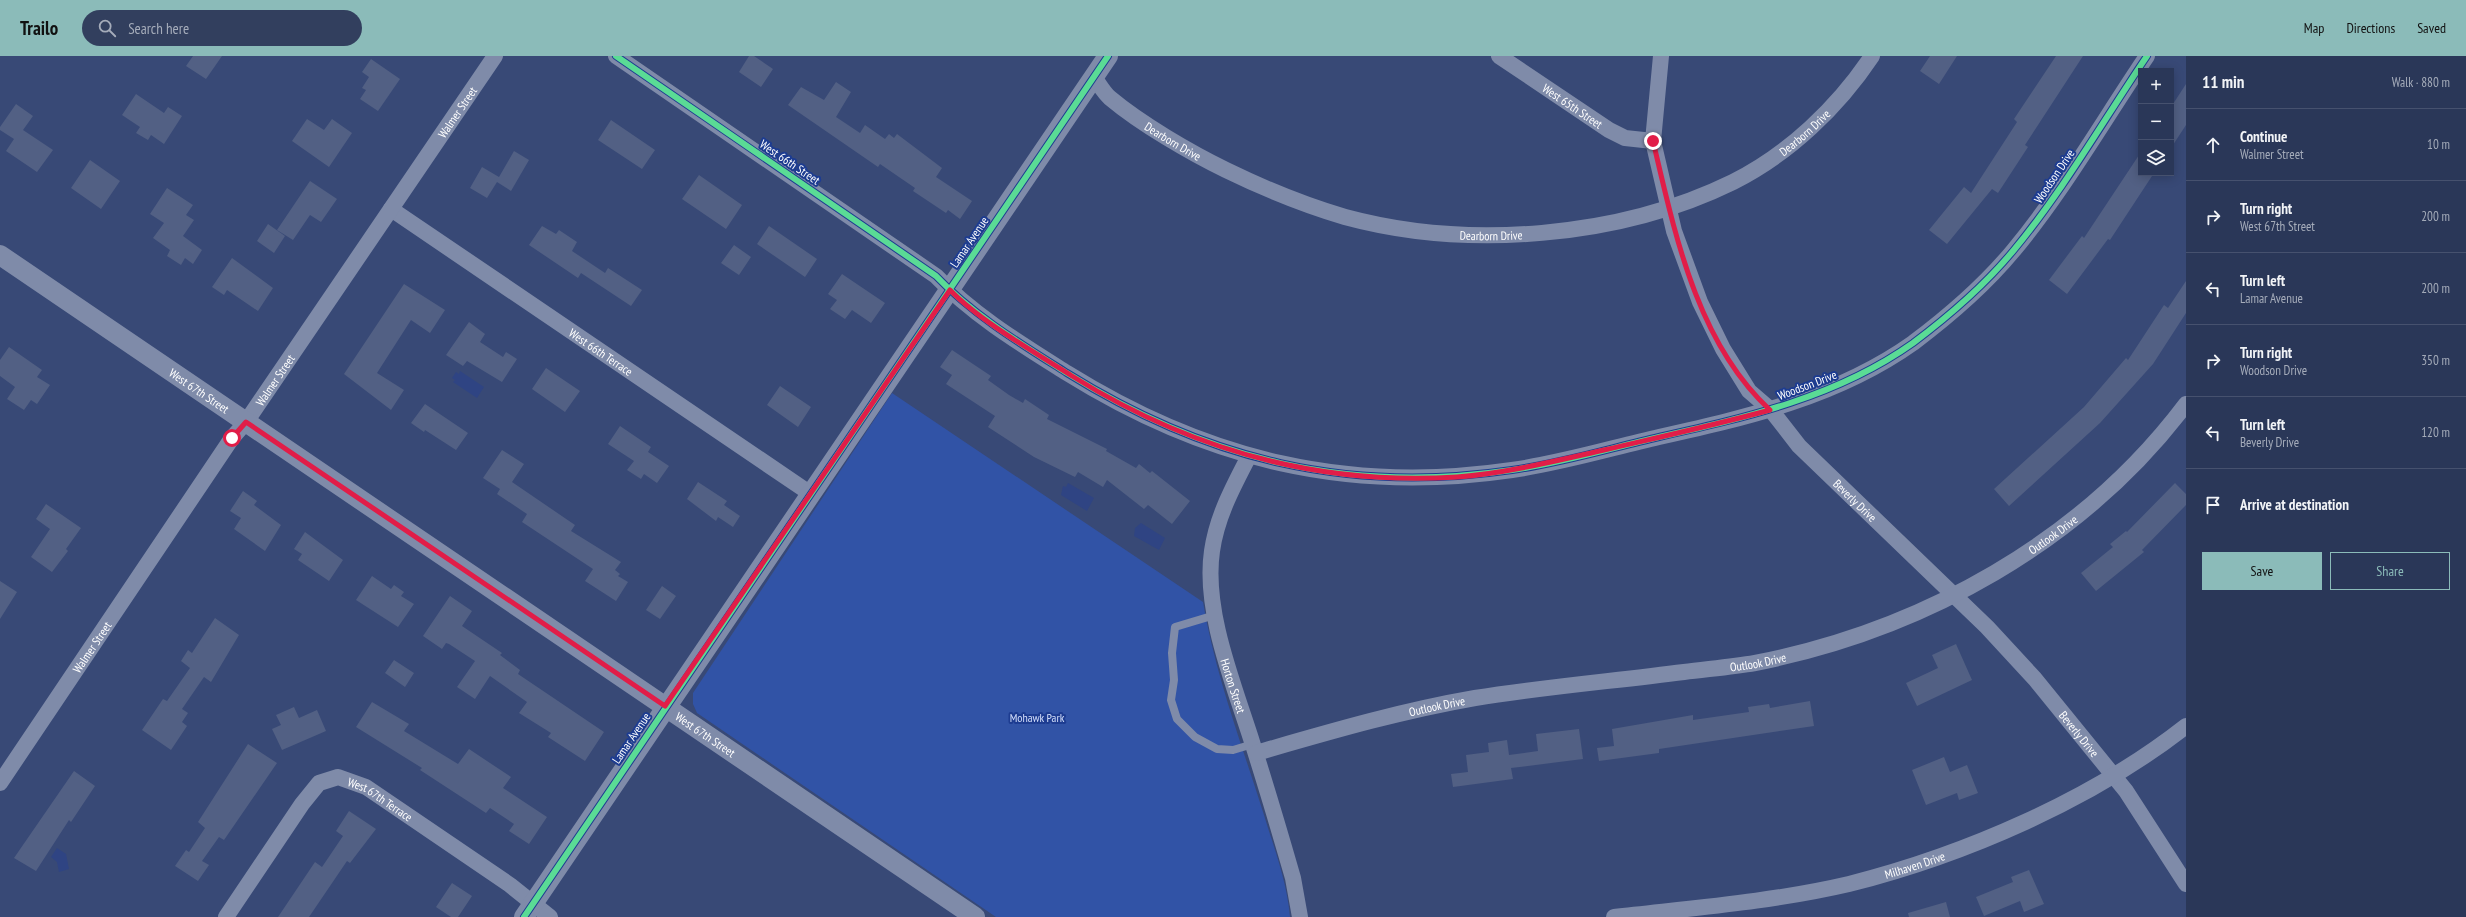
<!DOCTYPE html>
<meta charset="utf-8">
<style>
body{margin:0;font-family:"PT Sans Narrow",sans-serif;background:#323f5e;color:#f1f3f6}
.controls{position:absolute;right:12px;top:12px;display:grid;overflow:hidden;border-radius:0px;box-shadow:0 2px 10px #0003}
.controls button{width:36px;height:36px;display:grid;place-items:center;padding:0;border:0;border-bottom:1px solid #46516e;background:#2a3758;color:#f1f3f6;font:20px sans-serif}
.stop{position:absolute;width:12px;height:12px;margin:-9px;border:3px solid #e11d48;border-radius:50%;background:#fff}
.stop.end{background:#e11d48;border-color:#fff;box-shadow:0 1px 4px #0008}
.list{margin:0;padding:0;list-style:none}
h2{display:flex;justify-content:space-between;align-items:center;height:52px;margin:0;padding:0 16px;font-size:17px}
h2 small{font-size:13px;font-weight:400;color:#a5acba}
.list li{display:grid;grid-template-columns:26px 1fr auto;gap:12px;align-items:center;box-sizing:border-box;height:72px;padding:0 16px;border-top:1px solid #46516e}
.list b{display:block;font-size:15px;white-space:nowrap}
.list p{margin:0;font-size:13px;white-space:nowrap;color:#a5acba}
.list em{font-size:13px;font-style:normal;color:#a5acba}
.actions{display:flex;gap:8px;padding:12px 16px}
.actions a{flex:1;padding:9px 0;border:1px solid #8bbbb9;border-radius:0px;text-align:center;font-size:14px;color:#8bbbb9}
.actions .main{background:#8bbbb9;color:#111}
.icon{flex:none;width:22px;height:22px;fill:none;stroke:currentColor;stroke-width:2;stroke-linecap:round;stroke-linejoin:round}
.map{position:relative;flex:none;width:2186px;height:861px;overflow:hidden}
header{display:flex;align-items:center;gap:24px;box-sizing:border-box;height:56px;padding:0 20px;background:#8bbbb9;color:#111}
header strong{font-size:19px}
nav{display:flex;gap:22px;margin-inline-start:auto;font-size:14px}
.search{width:280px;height:36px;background:#323f5e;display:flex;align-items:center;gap:10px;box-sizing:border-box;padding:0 14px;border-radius:22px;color:#a5acba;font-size:15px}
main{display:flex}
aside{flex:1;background:#2a3758}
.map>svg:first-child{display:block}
.green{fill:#3153a6}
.water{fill:#2f4483}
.building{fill:#526084}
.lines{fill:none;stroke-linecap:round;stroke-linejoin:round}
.service{stroke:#7f8ba9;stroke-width:8}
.minor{stroke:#7f8ba9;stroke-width:16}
.tertiary{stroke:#7f8ba9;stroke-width:20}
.cycleway-casing{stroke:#1d3c91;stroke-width:8}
.cycleway{stroke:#5adb95;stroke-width:6}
.route{stroke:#e11d48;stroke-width:5}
.labels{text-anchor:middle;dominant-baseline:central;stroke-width:4;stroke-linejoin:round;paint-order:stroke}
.street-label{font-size:12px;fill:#fff;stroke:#1d3c91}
.park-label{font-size:12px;fill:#d2defa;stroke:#1d3c91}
</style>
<header>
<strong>Trailo</strong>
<div class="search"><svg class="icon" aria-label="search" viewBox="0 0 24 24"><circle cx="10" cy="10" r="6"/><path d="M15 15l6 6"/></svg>Search here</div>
<nav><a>Map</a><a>Directions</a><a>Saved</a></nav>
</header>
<main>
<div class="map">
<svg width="2186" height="861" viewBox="0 0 2186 861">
<rect width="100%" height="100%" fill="#384976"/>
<!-- green -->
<path class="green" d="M892,337L1203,546C1215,618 1242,689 1264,759C1274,792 1287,826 1290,861H996L697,657L693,648V637Z"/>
<!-- water -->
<path class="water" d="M460,315L484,331L477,342L453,326L455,324L452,322L456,316L459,318Z
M1068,427L1094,442L1087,455L1061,439L1063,430L1066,431Z
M1141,467L1165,482L1159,494L1134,480L1135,472Z
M57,792L66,798L69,813L59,816L57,806L51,801Z"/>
<!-- building -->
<path class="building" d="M193,0H222L206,23L186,10Z
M749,0H754L773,13L761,31L739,16Z
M1930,0H1957L1939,28L1920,15Z
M2056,0H2083L2025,89L2028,91L1998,137L1992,133L1947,188L1929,174L1964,131L1971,137L2017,66L2014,63Z
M371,3L400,23L378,55L360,43L366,34L362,32L369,21L362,16Z
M836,26L851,36L836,61L860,77L865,69L885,83L889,78L894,82L897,78L942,112L936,121L972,145L960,163L948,154L946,157L913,135L915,132L880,108L878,111L788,49L801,31L824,44Z
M2186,28V69L2171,92V51Z
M136,38L164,57L168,51L182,60L164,88L151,79L148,84L136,77L140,71L122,59Z
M16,48L33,60L23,74L53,94L37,116L6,95L14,83L0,74V71Z
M307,63L324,74L332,63L352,77L329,111L292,85Z
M611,64L655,94L642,113L598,84Z
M514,95L529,104L511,135L497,126L487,142L470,132L482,111L499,121Z
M2141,96V117H2154L2110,184L2108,183L2067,238L2049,224L2082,180L2084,182Z
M90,104L120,125L101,153L71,132Z
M699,119L742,149L726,173L682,143Z
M310,125L337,143L321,166L310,159L293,184L277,174Z
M167,132L193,149L186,159L194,164L183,180L202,194L193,208L185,202L181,209L167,200L170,194L153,182L164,167L150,158Z
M268,168L285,180L274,197L257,185Z
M542,170L556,178L559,174L577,186L572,195L605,217L608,212L642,234L631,250L581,217L578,222L529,189Z
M769,170L817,203L805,221L757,188Z
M734,189L751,201L739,219L721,207Z
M232,202L273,232L258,255L227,234L224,239L212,231Z
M842,218L885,247L871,267L852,254L845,263L830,253L837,244L828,238Z
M2186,225V257L2153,308L2100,367L2009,450L1994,433L2084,351L2126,302L2128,304L2164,249L2168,252Z
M404,228L445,254L430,277L411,264L377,317L404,334L391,354L344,318Z
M469,266L485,278L480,286L503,301L506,296L517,303L502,326L467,305L463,310L446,299Z
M9,291L42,314L37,321L50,329L37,348L31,344L24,354L7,343L15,331L0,320V304Z
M952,294L991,320L988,324L1009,339L1023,347L1025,343L1049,359L1047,363L1107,393L1106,395L1136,412L1139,408L1150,417L1152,415L1190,445L1172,468L1148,449L1144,453L1107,424L1103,431L1078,416L1075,421L1034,401L988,371L995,360L946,328L952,319L940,311Z
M546,312L580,335L565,356L532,333Z
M780,330L811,351L798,371L767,349Z
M425,348L468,377L456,394L425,374L424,376L411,367Z
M620,370L651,391L648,396L669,410L657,427L644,418L641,423L627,414L634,405L608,388Z
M502,394L524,408L512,426L575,469L571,475L621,506L615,514L620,518L618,520L628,526L616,545L585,525L593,513L522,466L527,458L497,438L500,433L483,422Z
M698,426L727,445L724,449L740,460L733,471L718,461L716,465L687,443Z
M2175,427L2186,438V449L2142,494L2144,496L2096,535L2081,517L2113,491L2110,488L2126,475L2127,476Z
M243,435L257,445L254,449L281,469L265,495L234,473L241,462L230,455Z
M46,448L81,472L66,493L68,495L52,516L31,501L50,473L36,463Z
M305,476L343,504L329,525L298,504L302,498L294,493Z
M372,520L391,533L394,529L404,536L401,540L414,548L398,571L356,544Z
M0,525L17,536L0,563Z
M662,530L676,540L660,563L646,554Z
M450,540L472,555L462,570L502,597L500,599L520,614L518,618L604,676L585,705L548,681L551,677L519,657L527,646L490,620L475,643L457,631L475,605L449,588L446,587L442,593L423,580Z
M215,562L239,579L211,626L204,621L182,653L188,657L182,666L187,670L171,694L142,674L163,643L167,645L190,612L181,605L188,594L192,597Z
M1956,588L1972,624L1917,650L1906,627L1938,612L1932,599Z
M394,604L414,617L405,631L385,617Z
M1810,645L1814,670L1659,693V697L1599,705L1597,692L1614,690L1612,673L1693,659V664L1749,656L1748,651L1769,648L1770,652Z
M372,646L409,668L404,675L458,708L469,693L511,721L503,732L547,761L529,788L509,775L514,768L490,752L486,757L420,714L422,712L356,671Z
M294,651L299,662L317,654L326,675L282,694L272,673L281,669L276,659Z
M1579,673L1583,703L1511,712L1513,723L1453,731L1451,718L1468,716L1466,699L1489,696L1488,687L1507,684L1509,699L1538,695L1536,678Z
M248,688L277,707L224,784L219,781L202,805L209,809L198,825L175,810L186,794L189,796L205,772L198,766Z
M1944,701L1950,716L1967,709L1978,737L1959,744L1957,737L1926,749L1912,714Z
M74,715L95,730L71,766L69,764L36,815L14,802Z
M349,755L376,773L350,807L347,805L309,861H278L315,806L322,811L343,780L336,775Z
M2029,814L2044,848L2024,856L2020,845L1984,860L1976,841L2013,826L2011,821Z
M452,827L472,840L458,861H451L436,851Z
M1946,846L1950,861H1909L1908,857Z"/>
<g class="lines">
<!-- service -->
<path class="service" d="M1215,559L1175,571L1172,597L1174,624L1171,644L1177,663L1195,681L1217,693L1233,694L1253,688"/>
<!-- minor -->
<g class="minor">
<path d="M616,0L936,220C973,259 1021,288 1067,317C1207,404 1348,438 1512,414C1562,407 1611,392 1659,381C1748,361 1837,341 1913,287C1949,260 1984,230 2013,195C2063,135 2103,65 2147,0"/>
<path id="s1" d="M1499,0L1609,74L1625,82L1653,85"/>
<path id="s2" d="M1661,0L1653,85L1674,175L1700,246L1723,293L1749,335L1771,354L1799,390L1987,571L2035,623L2126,735L2186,828"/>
<path id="s3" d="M1094,21C1099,28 1104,37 1110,42C1141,68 1191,97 1226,114C1265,133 1304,149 1345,161C1467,194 1619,182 1733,126C1789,98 1838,51 1872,0"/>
<path id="s4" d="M391,153L811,438"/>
<path id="s5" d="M1249,400C1233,431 1217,460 1212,495C1203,556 1235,631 1253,689C1267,733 1280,777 1293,822L1300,861"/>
<path id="s6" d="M1256,697C1329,676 1400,655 1475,642C1544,631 1614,625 1684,616C1707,613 1732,611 1755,607C1923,574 2082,486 2186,348"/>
<path id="s7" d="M0,727L232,382L246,366L495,0"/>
<path id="s8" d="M226,861L302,748L319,727L338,721L366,731L510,829L550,861"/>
<path id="s9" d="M1614,861C1692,852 1772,846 1849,828C1964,799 2092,744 2186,670"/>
</g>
<!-- tertiary -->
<g class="tertiary">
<path id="s10" d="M0,199L975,861"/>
<path d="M524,861L1108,0"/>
</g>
<!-- cycleway casing -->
<g class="cycleway-casing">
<path id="cycleway" d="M616,0L936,220C973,259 1021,288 1067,317C1207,404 1348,438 1512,414C1562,407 1611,392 1659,381C1748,361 1837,341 1913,287C1949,260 1984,230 2013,195C2063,135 2103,65 2147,0
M524,861L1108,0"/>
</g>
<!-- cycleway -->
<use href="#cycleway" class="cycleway"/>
</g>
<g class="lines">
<!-- route -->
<path class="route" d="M232,382L246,366L665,650L950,234C980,265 1034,296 1072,320C1189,393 1317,430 1457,421C1507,417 1555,405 1604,394C1660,381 1715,369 1770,354C1697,287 1675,178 1653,85"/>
</g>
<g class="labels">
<!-- street labels -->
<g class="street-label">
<text stroke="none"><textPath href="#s1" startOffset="89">West 65th Street</textPath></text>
<text stroke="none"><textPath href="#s7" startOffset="812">Walmer Street</textPath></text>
<text stroke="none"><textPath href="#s3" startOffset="776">Dearborn Drive</textPath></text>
<text stroke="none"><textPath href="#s3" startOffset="103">Dearborn Drive</textPath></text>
<text transform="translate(790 106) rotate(34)">West 66th Street</text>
<text transform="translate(2054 120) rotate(-56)">Woodson Drive</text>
<text stroke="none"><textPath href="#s3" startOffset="439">Dearborn Drive</textPath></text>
<text transform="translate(969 186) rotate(-56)">Lamar Avenue</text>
<text stroke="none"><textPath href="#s4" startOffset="254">West 66th Terrace</textPath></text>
<text stroke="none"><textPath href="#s7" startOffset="488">Walmer Street</textPath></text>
<text transform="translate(1807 329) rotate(-21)">Woodson Drive</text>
<text stroke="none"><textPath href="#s10" startOffset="241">West 67th Street</textPath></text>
<text stroke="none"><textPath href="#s2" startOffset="508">Beverly Drive</textPath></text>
<text stroke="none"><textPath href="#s6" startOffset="835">Outlook Drive</textPath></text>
<text stroke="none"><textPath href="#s7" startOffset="164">Walmer Street</textPath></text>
<text stroke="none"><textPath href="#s6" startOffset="511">Outlook Drive</textPath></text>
<text stroke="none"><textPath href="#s5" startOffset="240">Horton Street</textPath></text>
<text stroke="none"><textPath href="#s6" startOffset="187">Outlook Drive</textPath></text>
<text stroke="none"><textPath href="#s10" startOffset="853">West 67th Street</textPath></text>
<text stroke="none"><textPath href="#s2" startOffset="832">Beverly Drive</textPath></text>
<text transform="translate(631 682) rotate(-56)">Lamar Avenue</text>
<text stroke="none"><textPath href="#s8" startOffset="231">West 67th Terrace</textPath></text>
<text stroke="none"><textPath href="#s9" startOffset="306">Milhaven Drive</textPath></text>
</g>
<!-- park labels -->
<g class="park-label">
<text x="1037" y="661">Mohawk Park</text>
</g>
</g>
</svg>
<div class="controls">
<button>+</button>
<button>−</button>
<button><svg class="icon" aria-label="layers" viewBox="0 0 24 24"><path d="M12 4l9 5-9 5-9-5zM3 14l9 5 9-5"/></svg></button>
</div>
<div class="stop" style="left:232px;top:382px"></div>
<div class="stop end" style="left:1653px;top:85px"></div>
</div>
<aside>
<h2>11 min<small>Walk · 880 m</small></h2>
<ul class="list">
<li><svg class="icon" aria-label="ahead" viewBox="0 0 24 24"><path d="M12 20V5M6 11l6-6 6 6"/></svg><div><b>Continue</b><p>Walmer Street</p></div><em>10 m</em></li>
<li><svg class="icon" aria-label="right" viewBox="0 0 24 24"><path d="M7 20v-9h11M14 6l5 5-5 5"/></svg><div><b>Turn right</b><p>West 67th Street</p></div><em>200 m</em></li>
<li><svg class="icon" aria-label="left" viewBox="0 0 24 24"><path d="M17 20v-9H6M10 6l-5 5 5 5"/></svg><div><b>Turn left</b><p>Lamar Avenue</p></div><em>200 m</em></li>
<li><svg class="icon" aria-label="right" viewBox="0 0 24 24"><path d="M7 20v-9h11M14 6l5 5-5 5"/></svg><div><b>Turn right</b><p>Woodson Drive</p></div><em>350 m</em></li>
<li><svg class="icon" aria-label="left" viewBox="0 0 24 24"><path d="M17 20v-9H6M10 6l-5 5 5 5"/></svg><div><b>Turn left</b><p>Beverly Drive</p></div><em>120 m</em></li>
<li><svg class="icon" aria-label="arrive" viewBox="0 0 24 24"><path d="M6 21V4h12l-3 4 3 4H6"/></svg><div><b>Arrive at destination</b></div></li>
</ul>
<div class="actions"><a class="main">Save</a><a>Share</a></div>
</aside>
</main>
